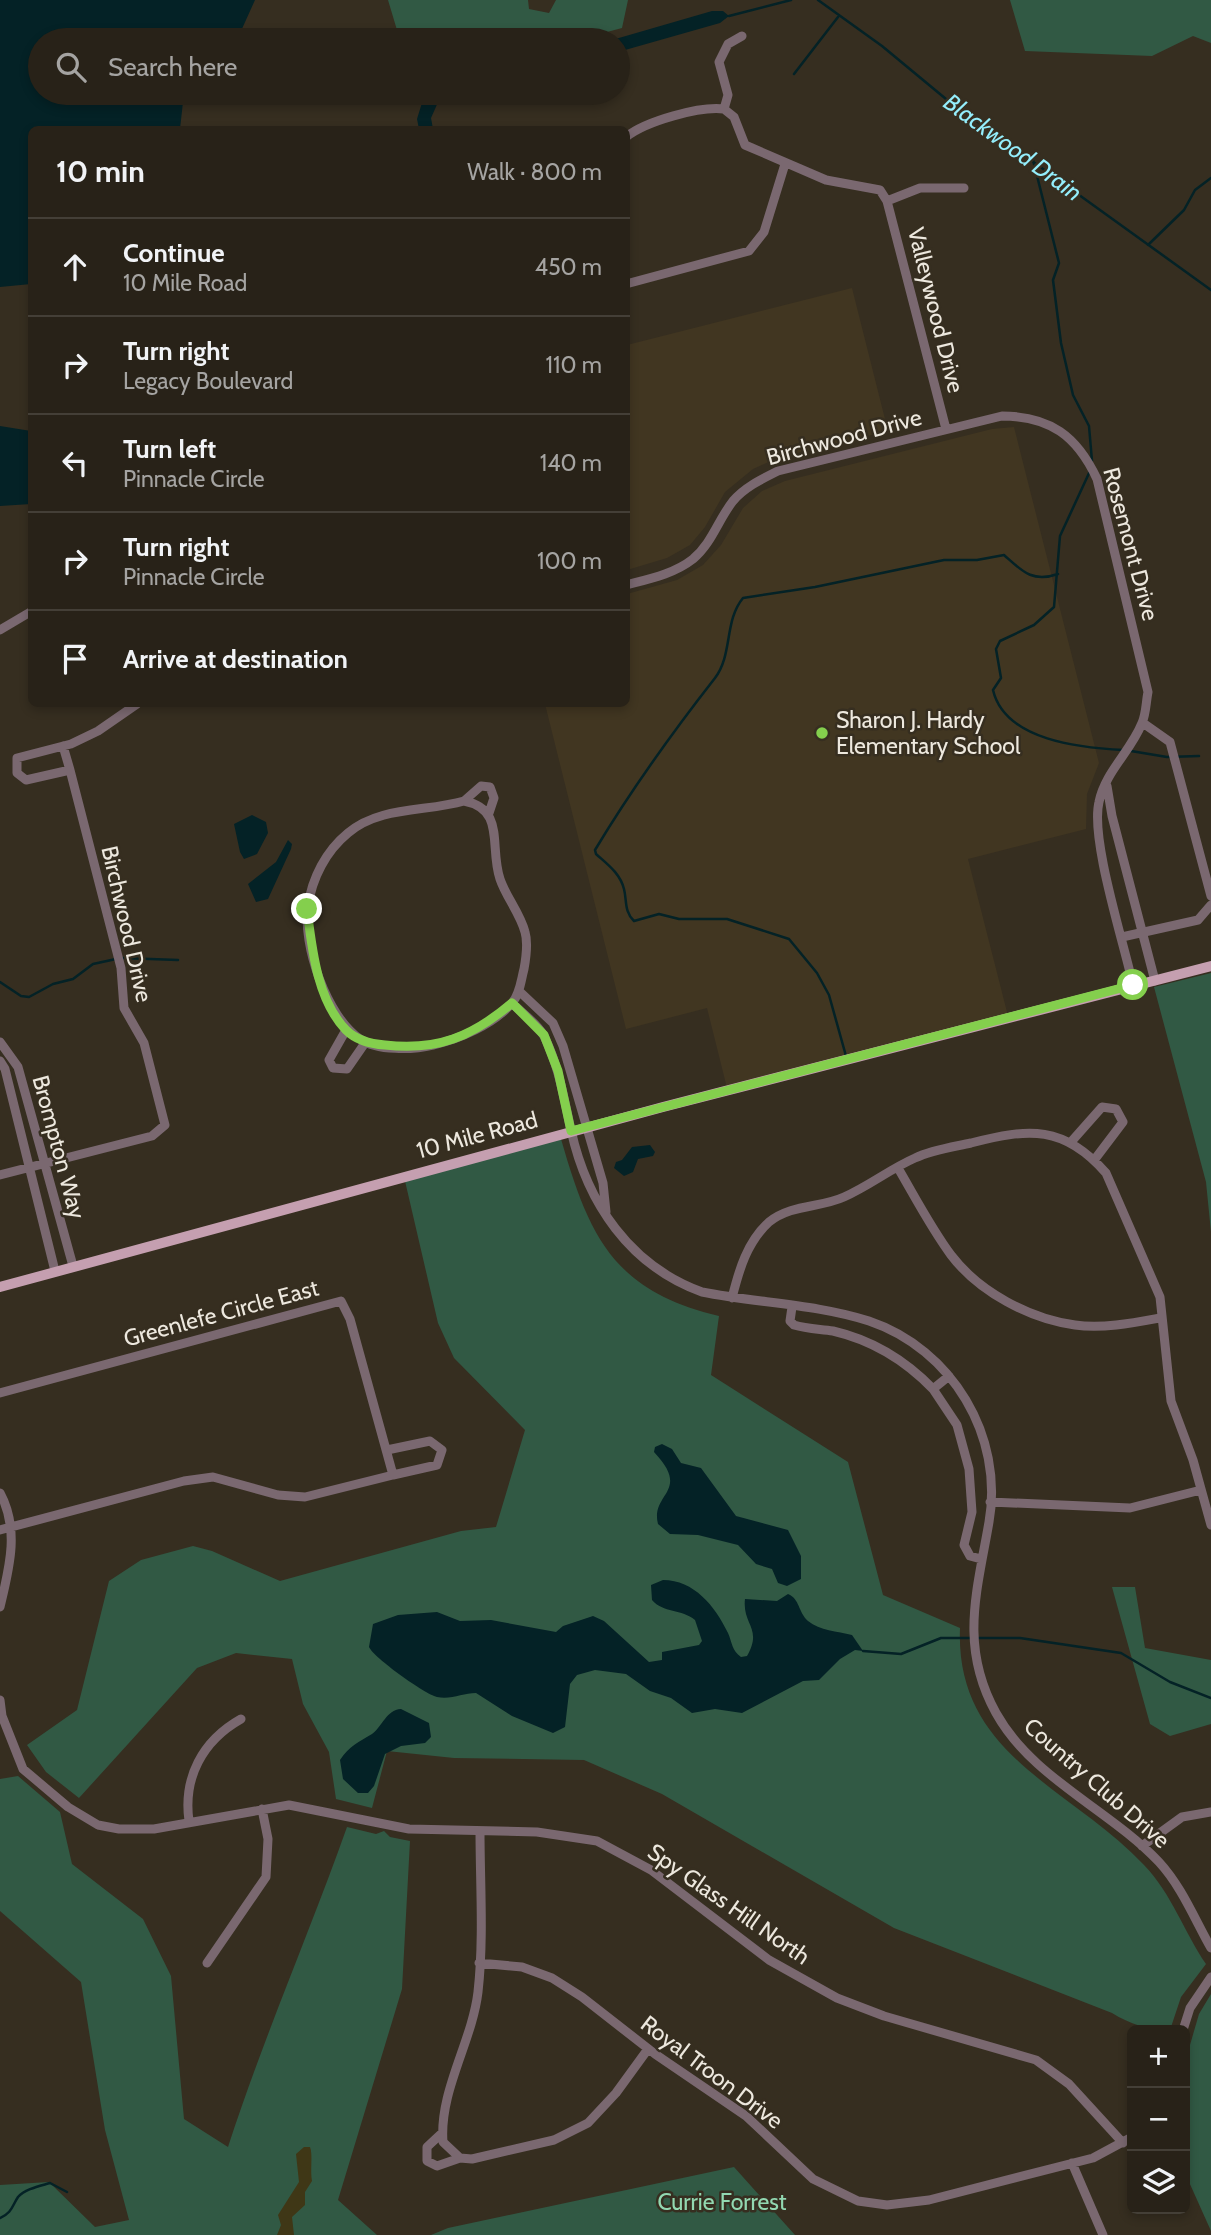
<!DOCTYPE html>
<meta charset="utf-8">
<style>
body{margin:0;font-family:Cabin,sans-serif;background:#302a21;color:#f1f3f6}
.controls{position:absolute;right:21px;bottom:21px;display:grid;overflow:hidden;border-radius:10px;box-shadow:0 4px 10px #0003}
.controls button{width:63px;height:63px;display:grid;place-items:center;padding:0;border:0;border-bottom:2px solid #443f37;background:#282218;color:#f1f3f6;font:35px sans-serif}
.stop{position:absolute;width:21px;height:21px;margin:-16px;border:5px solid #84cf4d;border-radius:50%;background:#fff}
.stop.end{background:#84cf4d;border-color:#fff;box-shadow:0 2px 7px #0008}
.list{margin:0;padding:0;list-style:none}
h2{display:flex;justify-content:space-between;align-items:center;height:91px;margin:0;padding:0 28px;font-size:30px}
h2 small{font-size:23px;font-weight:400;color:#a5a4a2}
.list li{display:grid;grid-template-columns:46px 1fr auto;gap:21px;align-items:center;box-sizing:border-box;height:98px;padding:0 28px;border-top:2px solid #443f37}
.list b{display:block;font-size:26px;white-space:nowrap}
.list p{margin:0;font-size:23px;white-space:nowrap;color:#a5a4a2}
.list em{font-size:23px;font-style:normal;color:#a5a4a2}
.icon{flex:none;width:38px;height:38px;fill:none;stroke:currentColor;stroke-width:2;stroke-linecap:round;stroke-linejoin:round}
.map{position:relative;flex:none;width:1211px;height:2235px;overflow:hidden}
.search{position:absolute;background:#282218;box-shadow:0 4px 10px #0003;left:28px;top:28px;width:602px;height:77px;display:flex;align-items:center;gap:18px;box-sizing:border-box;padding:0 24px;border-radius:38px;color:#a5a4a2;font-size:26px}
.panel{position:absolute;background:#282218;box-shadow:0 4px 10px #0003;left:28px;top:126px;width:602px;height:581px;border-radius:10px}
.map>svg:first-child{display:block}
.built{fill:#413621}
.green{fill:#315944}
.sand{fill:#3f3716}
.water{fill:#042226}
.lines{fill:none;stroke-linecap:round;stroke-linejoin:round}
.stream{stroke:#042226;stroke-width:2.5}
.minor{stroke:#7a6870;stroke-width:9}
.major{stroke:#c59fb0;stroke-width:10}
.route{stroke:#84cf4d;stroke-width:9}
.poi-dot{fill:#84cf4d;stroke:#362e20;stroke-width:2.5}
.labels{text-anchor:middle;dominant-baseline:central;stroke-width:5;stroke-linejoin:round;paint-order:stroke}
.street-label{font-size:23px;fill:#ede8de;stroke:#362e20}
.poi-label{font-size:23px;fill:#ede8de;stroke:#362e20;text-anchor:start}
.park-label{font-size:23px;fill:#92d8b1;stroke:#362e20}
.water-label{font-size:24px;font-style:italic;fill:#94eefc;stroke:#362e20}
</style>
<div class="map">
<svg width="1211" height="2235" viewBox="0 0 1211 2235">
<rect width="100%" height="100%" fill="#362e20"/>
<!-- built -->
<path class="built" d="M852,288L888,431L777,458L753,469L725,492L705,527L690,545L667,558L627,570V345Z
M1014,427L1099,763L1087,794L1086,829L968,859L1008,1016L727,1088L707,1008L626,1029L545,704H626L627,594L677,580L703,565L721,545L743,508L762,491L785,481L992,429Z"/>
<!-- green -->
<path class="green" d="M388,0H528L529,9L549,13L556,0H628L622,28L577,40H400Z
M1010,0H1211V43L1193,36L1152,56L1025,51Z
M1211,973V1232L1206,1182L1154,987Z
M561,1139C589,1236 613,1291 719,1316L711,1375L848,1462L883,1595L960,1628C955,1756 1071,1787 1144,1865C1172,1894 1184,1932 1206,1964L1181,1997L1170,2030C1148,2030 1130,2024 1112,2013L894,1928L662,1794L584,1760L454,1758L387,1751L372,1808L336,1799L329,1752L303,1704L292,1659L236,1653L197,1668L79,1798L46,1772L27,1745L77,1710L109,1581L141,1560L193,1546L212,1551L280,1581L461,1531L496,1527L525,1430L454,1358L438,1323L405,1181Z
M1112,1587H1135L1145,1648L1211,1660V1724L1170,1736L1150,1724Z
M18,1776L60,1812L72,1864L143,1919L171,1976L184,2119L228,2147C263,2039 309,1934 347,1827L376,1834L384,1831L390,1837L410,1841L402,1989L338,2200L377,2235H0V2185L49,2182L95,2227L129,2220L105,2130L81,1982L0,1911V1779Z
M1211,1994V2231L1185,2173V2062L1199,2014Z
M734,2167L795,2235H431L448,2228Z"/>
<!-- sand -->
<path class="sand" d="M304,2147H310C313,2154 310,2171 312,2181L305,2192V2205L292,2217L294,2235H277L281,2225L278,2215L299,2182L296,2154Z"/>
<!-- water -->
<path class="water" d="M0,0H255L241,31L228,40H40V93H184L180,129L32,130L31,284L0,287Z
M712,11H723L729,16L720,23L618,52V40H612Z
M425,93H464L439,100L431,118L433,129H419L417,119Z
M0,426L31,431V504L0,506Z
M252,815L266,822L268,833L257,854L244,859L240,852L234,824Z
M288,840L292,844L291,849L268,899L256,902L248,884L276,862Z
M650,1145L655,1152L653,1156L638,1159L633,1172L624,1176L614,1168L616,1162L622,1160L632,1147Z
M662,1444L672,1449L681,1463L701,1468L736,1516L788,1530L801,1556V1579L787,1586L778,1583L772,1569L756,1564L738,1545L698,1535L670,1534L658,1524C650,1493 692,1492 654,1452L655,1447Z
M663,1580C694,1580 715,1606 728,1633C732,1642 732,1651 741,1657L747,1656C763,1628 742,1625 745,1599L777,1601L788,1594C800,1599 798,1612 808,1621C820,1631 837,1631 852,1635L863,1651L855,1650L840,1659L819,1680L803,1681L742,1713L715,1709L692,1713L671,1698L650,1691L626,1674L595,1670L577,1675L570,1684L565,1727L553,1733L512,1716L476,1693C463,1693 451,1700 437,1697C425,1694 374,1658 369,1647L373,1624L398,1615L437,1612L460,1621L491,1620L556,1632L563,1626L593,1616L604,1621L649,1662L662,1660V1652L699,1645L702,1641L695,1620C682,1609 663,1613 652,1600L651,1585Z
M401,1709L429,1723L431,1737L425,1743L401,1746L385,1754L374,1786L368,1793H358L343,1779L340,1760C349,1746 359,1742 372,1734C383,1726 386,1710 401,1709Z"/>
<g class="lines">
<!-- stream -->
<path class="stream" d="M818,0L882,46L946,99L1211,290
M729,16L791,0
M794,74L838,17
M1033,160L1059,263L1053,280L1061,343L1073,395L1089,426L1092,461
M1148,245L1184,210L1195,190L1211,178
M1090,471L1060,536L1054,607L1034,625L1000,641L996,649L1001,678L993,690C1005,741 1082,748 1124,750
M1131,751L1167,757L1199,756
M122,958L178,960
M0,982L21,996L29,997L53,984L73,979L93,964L116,959
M846,1056L829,995L817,973L789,939L727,919H679L659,914L634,921C624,911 627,901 624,889C620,873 607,864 596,854L595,850C631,790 672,733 715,678C733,654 724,621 743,598L815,587L944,560H977L1004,555C1022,571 1032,583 1058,574
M863,1651L901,1654L941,1638H1020L1121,1653L1170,1682L1211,1698
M0,2218C12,2213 12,2206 18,2197C25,2189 40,2186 50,2183L67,2192"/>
<!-- minor -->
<path class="minor" d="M742,36L728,44L719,62L728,95L724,109L734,117L745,145L826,180L880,190L887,201L946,429
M626,137C646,121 700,106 724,109
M887,201L920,188H964
M626,284L749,251L764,232L785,164
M626,585C649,579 674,574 693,559C712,543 718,520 733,501C745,487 762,479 778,471L1002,416C1050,416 1077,436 1097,479L1148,692C1146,702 1146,714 1142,723C1131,751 1105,772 1099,802C1090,839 1124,943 1133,985
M0,630L32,611
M1143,723L1170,742L1211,896
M63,746L70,770
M1107,786L1112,816L1155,981
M464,801C506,809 489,847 500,879C506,897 520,913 525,932C528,942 526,958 524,969C521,980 520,994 512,1003C493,1025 459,1039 433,1045C413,1050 377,1051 360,1039C327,1017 302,945 308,906C312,878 326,851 348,833C380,806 426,812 464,801Z
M464,801L481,786L490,787L494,798L489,813
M1122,937L1198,920L1211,905
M519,991L553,1023L563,1046L603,1183L606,1212
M512,1003C522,1013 539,1025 545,1038C559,1067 564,1099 571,1130C587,1203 630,1266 702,1292C757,1303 816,1304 869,1321C952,1349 1004,1436 989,1522C977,1592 959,1646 996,1713C1032,1778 1109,1809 1159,1862C1182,1887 1195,1920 1211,1948
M346,1030L329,1060L333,1068L347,1069L365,1043
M0,1042L18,1067L73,1266
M0,1061L5,1069L55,1271
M1071,1142L1102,1107L1116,1109L1123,1122L1095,1159
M898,1168C915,1197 931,1228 951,1255C979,1292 1030,1319 1075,1325C1102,1329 1133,1323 1160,1318
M0,1175L152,1136L165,1125L144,1043L124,1008L121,968L70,770L26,780L17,773V758L71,744L98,731L137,704
M732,1298C739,1270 747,1242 769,1222C792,1204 820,1208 844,1197C869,1186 890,1169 915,1158C932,1150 953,1147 971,1143C1029,1128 1064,1125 1106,1173L1160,1297L1171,1401L1193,1460L1211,1525
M792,1307L790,1321L794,1325C807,1329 820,1329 833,1331C872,1340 905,1360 933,1389L949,1376
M933,1389L957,1425L969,1469L972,1512L964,1545L970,1556L981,1559
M0,1393L341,1301L350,1319L393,1475L305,1497L278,1495L213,1477L184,1481L0,1530
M387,1450L430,1441L442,1450L437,1465L393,1475
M0,1493C20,1530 9,1569 0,1607
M990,1502L1130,1508L1201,1490
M0,1700L2,1716L23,1769L68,1807L98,1825L119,1829H154L289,1805L409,1829L537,1832L597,1841L651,1870L769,1960L837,1998L884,2016L1036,2060L1069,2084L1123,2143
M189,1821C183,1778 202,1741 241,1719
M480,1831C480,1884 484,1938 478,1992C472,2042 439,2091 443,2142L460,2158L472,2159L554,2140L588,2123L616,2093L648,2049
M1142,1846L1182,1817L1211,1812
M207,1963L266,1877L268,1839L262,1809
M479,1963L522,1967L552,1978L582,1997L655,2054L746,2116L813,2179L858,2201L887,2205L929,2200L1093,2158L1132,2137
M1183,2030L1190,2008L1211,1977
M442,2133L427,2147V2161L437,2166L460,2158
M1072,2163L1103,2235"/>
<!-- major -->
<path class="major" d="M0,1287L663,1107L1211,966"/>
</g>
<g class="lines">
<!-- route -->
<path class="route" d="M307,909C312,949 317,1000 346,1030C357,1041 371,1044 385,1045C437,1051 472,1037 512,1003L544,1035L558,1071L571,1131L1133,985"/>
</g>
<!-- markers -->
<circle class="poi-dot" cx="822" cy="733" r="7"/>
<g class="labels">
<!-- street labels -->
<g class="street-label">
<text transform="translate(936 310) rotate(76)">Valleywood Drive</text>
<text transform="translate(844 437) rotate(-15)">Birchwood Drive</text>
<text transform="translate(1131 544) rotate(75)">Rosemont Drive</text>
<text transform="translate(127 924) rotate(77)">Birchwood Drive</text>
<text transform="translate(477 1135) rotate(-15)">10 Mile Road</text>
<text transform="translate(59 1147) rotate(75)">Brompton Way</text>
<text transform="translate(221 1313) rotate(-15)">Greenlefe Circle East</text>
<text transform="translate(1097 1783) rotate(41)">Country Club Drive</text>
<text transform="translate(729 1904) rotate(35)">Spy Glass Hill North</text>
<text transform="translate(712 2072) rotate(37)">Royal Troon Drive</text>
</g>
<!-- poi labels -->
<g class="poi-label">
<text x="836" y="720">Sharon J. Hardy<tspan x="836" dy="26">Elementary School</tspan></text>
</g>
<!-- park labels -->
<g class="park-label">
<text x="722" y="2202">Currie Forrest</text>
</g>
<!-- water labels -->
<g class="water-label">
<text transform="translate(1013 147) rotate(36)">Blackwood Drain</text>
</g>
</g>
</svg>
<div class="controls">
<button>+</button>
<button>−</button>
<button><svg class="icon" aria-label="layers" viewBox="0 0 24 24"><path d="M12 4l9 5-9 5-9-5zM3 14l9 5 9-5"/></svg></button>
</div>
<div class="stop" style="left:1133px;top:985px"></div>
<div class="stop end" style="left:307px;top:909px"></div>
<div class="search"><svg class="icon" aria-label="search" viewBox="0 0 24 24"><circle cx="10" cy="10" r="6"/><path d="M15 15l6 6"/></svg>Search here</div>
<section class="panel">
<h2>10 min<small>Walk · 800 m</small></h2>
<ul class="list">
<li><svg class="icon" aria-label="ahead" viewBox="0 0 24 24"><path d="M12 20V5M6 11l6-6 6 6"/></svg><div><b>Continue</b><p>10 Mile Road</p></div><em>450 m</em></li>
<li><svg class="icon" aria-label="right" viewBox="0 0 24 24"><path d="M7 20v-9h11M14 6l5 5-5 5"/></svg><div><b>Turn right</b><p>Legacy Boulevard</p></div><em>110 m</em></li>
<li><svg class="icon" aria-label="left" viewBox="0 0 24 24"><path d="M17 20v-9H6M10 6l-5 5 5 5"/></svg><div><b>Turn left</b><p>Pinnacle Circle</p></div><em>140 m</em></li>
<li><svg class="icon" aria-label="right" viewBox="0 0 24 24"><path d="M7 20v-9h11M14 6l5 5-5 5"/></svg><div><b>Turn right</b><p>Pinnacle Circle</p></div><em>100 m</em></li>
<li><svg class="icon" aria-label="arrive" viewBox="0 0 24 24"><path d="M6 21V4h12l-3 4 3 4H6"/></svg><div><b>Arrive at destination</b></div></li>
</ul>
</section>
</div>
